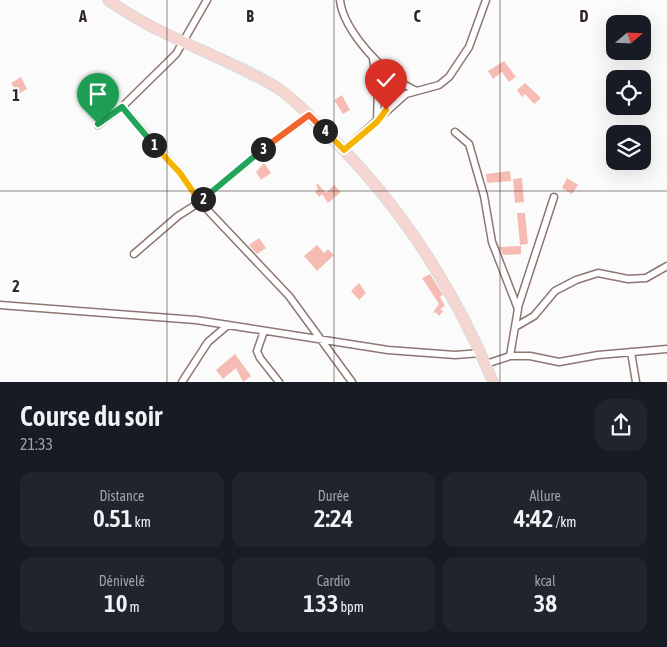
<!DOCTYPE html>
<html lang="fr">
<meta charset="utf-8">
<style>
:root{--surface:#171b24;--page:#20242c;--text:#f1f3f6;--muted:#9ea1a6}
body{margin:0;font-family:"Asap Condensed",sans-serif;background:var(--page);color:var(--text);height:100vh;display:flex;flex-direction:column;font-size:19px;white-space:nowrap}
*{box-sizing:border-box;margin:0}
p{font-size:16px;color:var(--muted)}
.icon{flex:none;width:28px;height:28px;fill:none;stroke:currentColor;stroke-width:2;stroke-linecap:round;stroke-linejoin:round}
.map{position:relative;height:382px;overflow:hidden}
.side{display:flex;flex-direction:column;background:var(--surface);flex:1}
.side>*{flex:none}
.needle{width:32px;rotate:71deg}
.controls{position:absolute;left:606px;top:15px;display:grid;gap:10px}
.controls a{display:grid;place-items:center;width:45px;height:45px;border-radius:10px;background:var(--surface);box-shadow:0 5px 20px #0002;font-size:25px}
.pin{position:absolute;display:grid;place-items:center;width:42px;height:42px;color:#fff;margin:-51px -21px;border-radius:50% 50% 50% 0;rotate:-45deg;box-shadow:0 0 5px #0007}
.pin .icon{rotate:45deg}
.km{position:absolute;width:25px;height:25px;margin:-12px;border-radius:50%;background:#222;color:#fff;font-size:14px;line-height:25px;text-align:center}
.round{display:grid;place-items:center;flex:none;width:52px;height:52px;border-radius:15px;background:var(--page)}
.headline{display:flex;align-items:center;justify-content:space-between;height:85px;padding:0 20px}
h1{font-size:28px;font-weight:600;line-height:38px}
.stats{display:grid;grid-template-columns:repeat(3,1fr);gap:8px;height:85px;padding:5px 20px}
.stats div{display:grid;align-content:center;border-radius:12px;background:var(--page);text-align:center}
.stats b{font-size:25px;font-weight:600}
.stats small{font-size:14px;font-weight:400}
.stats p{font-size:14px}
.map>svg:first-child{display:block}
</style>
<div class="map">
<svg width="667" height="382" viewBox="0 0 667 382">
<rect width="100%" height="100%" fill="#fbfbfb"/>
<path fill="#f6bcb3" d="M504 61 516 77 509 82 502 72 493 79 488 71Z
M21 77 27 89 18 94 11 83Z
M525 83 541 98 534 104 525 94 522 97 517 90Z
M342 95 350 110 343 114 334 100Z
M264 163 271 173 261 180 256 172Z
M510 171 511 181 487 183 486 174Z
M522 178 524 202 515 203 513 179Z
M567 178 578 185 572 194 562 188Z
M318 184 326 193 334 185 341 192 328 203 322 194 319 197 315 192 318 189 316 185Z
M517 213H525L528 244 520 245Z
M259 238 266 248 257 254 249 245Z
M317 245 324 253 328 249 334 255 317 271 304 256Z
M521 246V254L503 255 499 247Z
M430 274 443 295 440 297 445 306 440 309 443 311 439 316 435 312 432 314 439 304 422 278Z
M359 283 366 293 359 300 351 291Z
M235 354 251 376 243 382 236 368 223 379 216 370Z"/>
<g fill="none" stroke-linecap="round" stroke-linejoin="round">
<g stroke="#8e7672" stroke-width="9">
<path id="minor" d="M340 0C343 31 389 80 417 91
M373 59 378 87 377 122
M122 107 180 173 200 202 289 296 352 382
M98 125 122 107 176 54 207 0
M455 132 469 144 484 196 492 242 518 309 510 356
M344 150 406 94 439 85 449 77 469 47 486 0
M134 254 178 216 200 202 258 153 309 115
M0 305 196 320 388 350 455 355 481 353
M518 307 554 197
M515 327 534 316 555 291 576 280 598 273 628 279 646 278 667 266
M264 331 257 351 260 358 279 382
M631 352 636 382
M486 364 510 356H530L559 362 598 355 667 349
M182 382 208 342 228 325"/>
</g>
<g stroke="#dad8d8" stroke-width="12">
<path id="primary" d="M108 0C159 37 222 55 276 87 295 99 310 117 326 132 400 204 454 288 493 382"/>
</g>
<use href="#minor" stroke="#fff" stroke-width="6"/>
<use href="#primary" stroke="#f6d6d1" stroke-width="10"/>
</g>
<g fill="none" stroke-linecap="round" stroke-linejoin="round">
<g stroke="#fff" stroke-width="10">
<path id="split-1" d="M98 124 122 107 154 145"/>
</g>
<g stroke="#fff" stroke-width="10">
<path id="split-2" d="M154 145 180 173 200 202 203 199"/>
</g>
<g stroke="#fff" stroke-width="10">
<path id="split-3" d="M203 199 263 149"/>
</g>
<g stroke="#fff" stroke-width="10">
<path id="split-4" d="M263 149 309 115 325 131"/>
</g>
<g stroke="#fff" stroke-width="10">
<path id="split-5" d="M325 131 344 150 377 122 386 110"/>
</g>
<use href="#split-1" stroke="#22a559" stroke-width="6"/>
<use href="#split-2" stroke="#f5b400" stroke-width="6"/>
<use href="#split-3" stroke="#22a559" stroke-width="6"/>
<use href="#split-4" stroke="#f0652b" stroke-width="6"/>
<use href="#split-5" stroke="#f5b400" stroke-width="6"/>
</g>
<path fill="none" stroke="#322826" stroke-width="1" stroke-opacity="0.55" d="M167 0V382M334 0V382M500 0V382M0 191H667"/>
<g font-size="16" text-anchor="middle" font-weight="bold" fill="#322826" stroke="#fff" stroke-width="4" stroke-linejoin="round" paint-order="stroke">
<text x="83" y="22">A</text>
<text x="250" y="22">B</text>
<text x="417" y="22">C</text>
<text x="584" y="22">D</text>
<text x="16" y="101">1</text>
<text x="16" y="292">2</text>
</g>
</svg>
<div class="controls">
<a><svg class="needle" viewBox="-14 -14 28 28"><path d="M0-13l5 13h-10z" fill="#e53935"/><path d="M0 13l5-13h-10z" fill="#9ea1a6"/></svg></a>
<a><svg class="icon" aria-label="locate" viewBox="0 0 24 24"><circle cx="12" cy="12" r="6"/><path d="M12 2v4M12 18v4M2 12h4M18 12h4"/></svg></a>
<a><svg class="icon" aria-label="layers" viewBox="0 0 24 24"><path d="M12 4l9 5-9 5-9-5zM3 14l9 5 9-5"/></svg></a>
</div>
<div class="pin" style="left:98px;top:124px;background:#1e9e55"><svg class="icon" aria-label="arrive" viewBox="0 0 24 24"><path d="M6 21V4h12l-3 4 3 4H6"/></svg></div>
<div class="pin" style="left:386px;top:110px;background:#d93025"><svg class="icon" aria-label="check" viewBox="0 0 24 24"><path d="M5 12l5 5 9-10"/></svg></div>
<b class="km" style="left:154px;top:145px">1</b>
<b class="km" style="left:203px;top:199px">2</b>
<b class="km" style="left:263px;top:149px">3</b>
<b class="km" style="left:325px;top:131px">4</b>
</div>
<section class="side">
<div class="headline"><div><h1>Course du soir</h1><p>21:33</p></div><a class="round"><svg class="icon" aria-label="share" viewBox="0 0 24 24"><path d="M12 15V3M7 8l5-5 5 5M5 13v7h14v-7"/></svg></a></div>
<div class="stats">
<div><p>Distance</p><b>0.51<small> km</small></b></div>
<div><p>Durée</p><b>2:24</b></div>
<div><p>Allure</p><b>4:42<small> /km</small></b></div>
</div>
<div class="stats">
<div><p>Dénivelé</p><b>10<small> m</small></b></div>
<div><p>Cardio</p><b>133<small> bpm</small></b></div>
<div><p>kcal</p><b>38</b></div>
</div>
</section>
